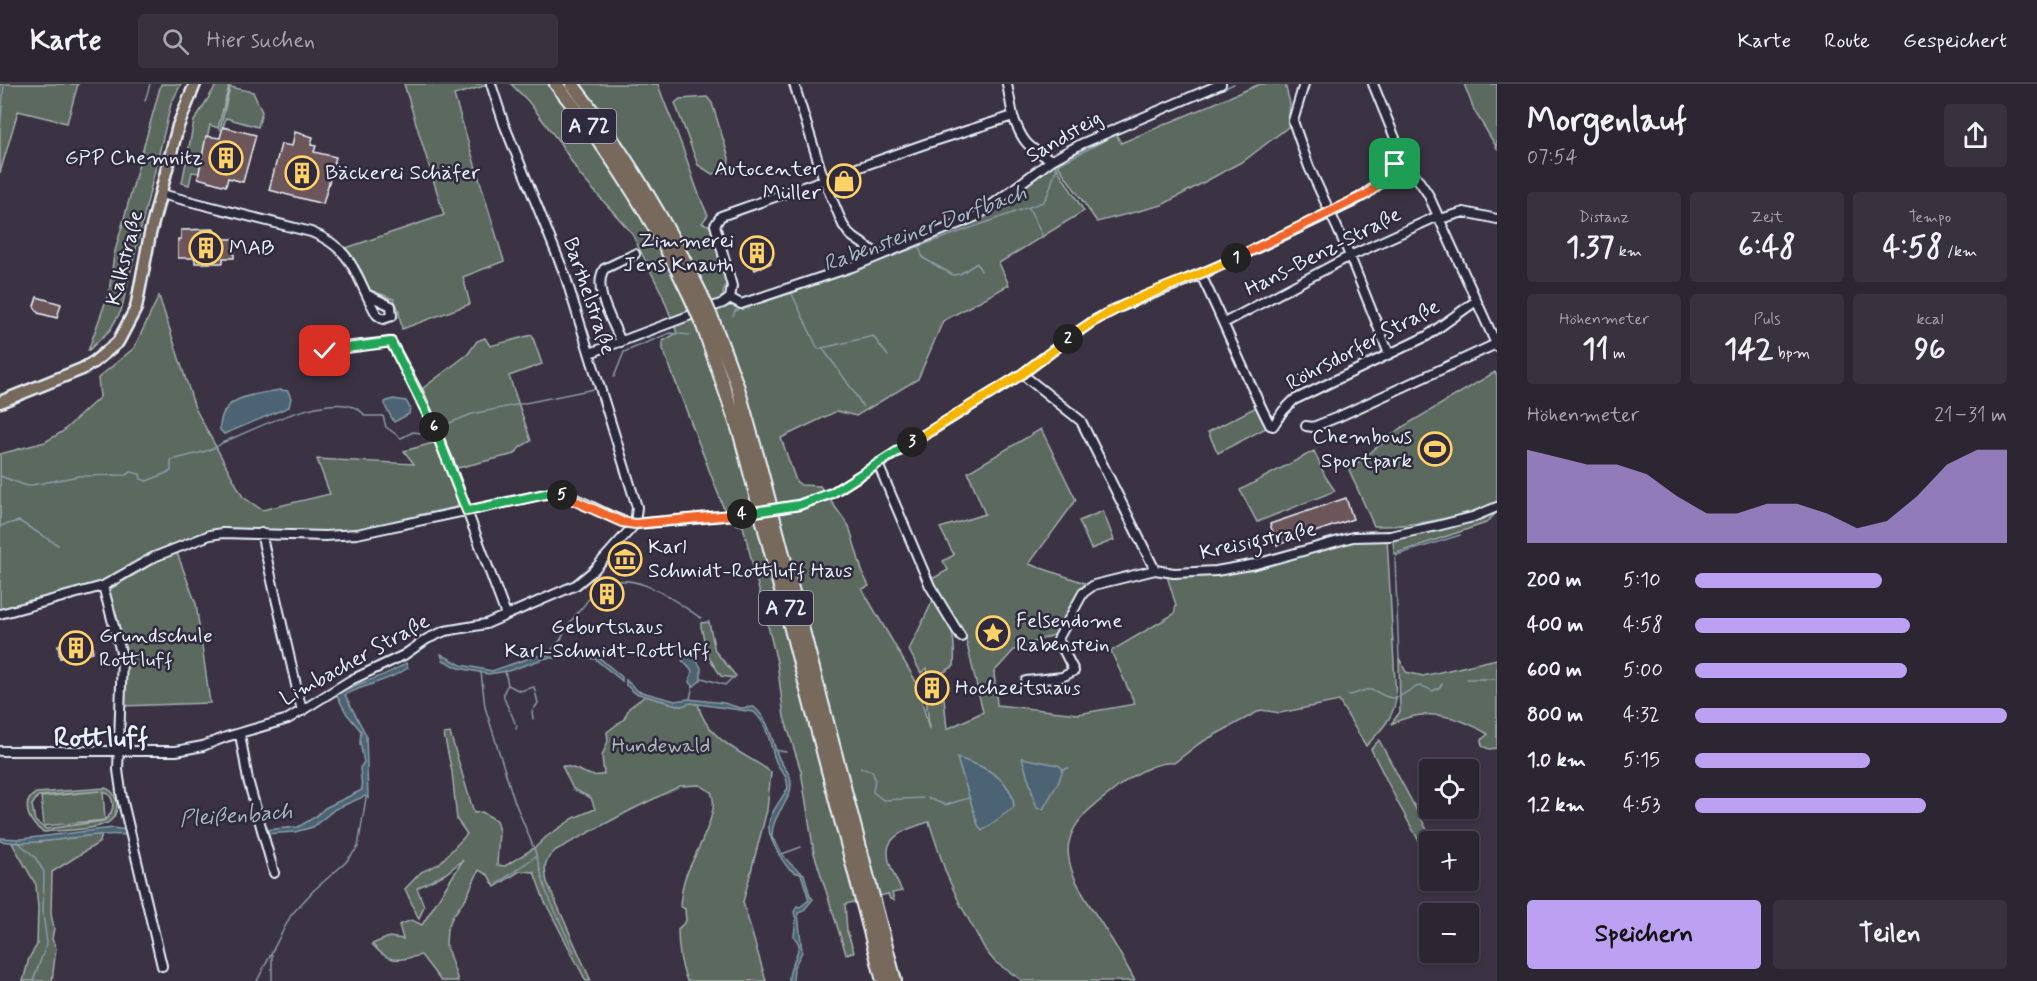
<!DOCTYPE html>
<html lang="de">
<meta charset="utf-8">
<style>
:root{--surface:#2c2632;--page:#38323e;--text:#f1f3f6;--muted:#a6a5ac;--line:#48434d;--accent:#bca0f2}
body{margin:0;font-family:Mynerve,sans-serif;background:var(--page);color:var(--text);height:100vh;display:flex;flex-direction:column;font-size:22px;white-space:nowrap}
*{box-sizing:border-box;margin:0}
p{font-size:20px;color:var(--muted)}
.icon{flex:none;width:33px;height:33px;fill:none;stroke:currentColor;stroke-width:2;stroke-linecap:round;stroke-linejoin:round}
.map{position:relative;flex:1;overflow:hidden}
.drawer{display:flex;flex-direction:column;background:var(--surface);width:540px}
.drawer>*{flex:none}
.buttons{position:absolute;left:1419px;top:675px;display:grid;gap:12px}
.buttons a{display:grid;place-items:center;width:60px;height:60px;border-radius:6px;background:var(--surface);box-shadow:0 2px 4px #0004,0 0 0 2px var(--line);font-size:30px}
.pin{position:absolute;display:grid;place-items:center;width:51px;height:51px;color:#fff;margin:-26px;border-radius:12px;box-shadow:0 3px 9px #0006}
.km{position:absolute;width:30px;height:30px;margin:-15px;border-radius:50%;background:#222;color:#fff;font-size:16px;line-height:30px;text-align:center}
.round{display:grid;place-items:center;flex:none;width:63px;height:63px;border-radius:6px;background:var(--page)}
.head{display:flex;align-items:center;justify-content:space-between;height:102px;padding:0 30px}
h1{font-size:33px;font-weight:700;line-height:45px}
.stats{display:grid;grid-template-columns:repeat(3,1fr);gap:9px;height:102px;padding:6px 30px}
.stats div{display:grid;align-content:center;border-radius:6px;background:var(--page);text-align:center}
.stats b{font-size:30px;font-weight:700}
.stats small{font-size:16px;font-weight:400}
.stats p{font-size:16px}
.chart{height:168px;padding:12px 30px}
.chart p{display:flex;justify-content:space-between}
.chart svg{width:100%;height:108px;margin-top:6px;fill:var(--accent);opacity:.7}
.cta{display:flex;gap:12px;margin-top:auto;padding:12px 30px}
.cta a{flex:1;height:69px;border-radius:6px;background:var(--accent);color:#111;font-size:24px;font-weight:700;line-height:69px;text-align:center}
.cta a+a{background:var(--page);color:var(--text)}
ul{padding:0 30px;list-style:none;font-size:20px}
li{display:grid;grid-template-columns:96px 72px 1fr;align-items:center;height:45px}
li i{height:15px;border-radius:8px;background:var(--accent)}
header{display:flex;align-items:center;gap:36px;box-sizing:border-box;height:84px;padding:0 30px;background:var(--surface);border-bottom:2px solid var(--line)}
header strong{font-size:28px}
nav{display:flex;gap:33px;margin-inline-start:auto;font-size:21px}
.search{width:420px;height:54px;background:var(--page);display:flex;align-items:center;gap:15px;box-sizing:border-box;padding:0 21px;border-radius:6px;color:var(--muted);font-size:22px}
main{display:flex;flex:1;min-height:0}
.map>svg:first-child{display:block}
</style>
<header>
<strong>Karte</strong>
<div class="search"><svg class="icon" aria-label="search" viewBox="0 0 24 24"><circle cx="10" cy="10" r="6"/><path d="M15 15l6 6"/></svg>Hier suchen</div>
<nav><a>Karte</a><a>Route</a><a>Gespeichert</a></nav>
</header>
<main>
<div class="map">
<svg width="1497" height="897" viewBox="0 0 1497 897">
<rect width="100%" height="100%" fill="#3b3343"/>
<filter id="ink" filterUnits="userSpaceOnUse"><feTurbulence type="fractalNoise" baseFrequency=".0167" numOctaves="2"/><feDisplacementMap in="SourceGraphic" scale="12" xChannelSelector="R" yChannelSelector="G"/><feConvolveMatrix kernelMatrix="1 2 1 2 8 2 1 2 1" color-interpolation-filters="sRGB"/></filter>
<g filter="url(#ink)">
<path fill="#5b695f" stroke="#a2adac" stroke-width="1.5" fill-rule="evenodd" d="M0 0H78L67 39 18 27 0 89Z
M161 0H181L171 20 121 227 110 246 88 267 109 208 114 171Z
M217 0 229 2 218 44 210 41 199 89 192 88 189 101 182 99 194 37Z
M404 0H491L454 11 504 177 463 193 470 220 402 245 398 224 394 215 370 206 361 186 346 164 444 131Z
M511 0H658C664 20 673 37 680 57 690 82 696 108 708 131L702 139 711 142 713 146 727 197 723 209 728 222 742 223 792 209 980 132 1054 79 1084 127 999 179 1009 201 943 237 918 295 856 332 837 327 781 354 796 397 801 401 820 402 849 442 863 490 869 502 862 505 918 601 929 645 926 610 934 614H944L947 645 983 628 966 556 930 496 948 486 943 477 954 471 940 444 985 430 968 388 1041 345 1076 416 1029 480 1085 499 1056 550 1014 566 994 588 997 621 1078 630 1135 620 1111 567 1174 530 1176 521 1167 492 1215 489 1354 455 1387 454 1396 615C1393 635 1380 647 1366 662L1339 617 1280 629 1261 626 1200 659 1174 679C1154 677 1128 694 1113 707 1095 720 1074 735 1069 758 1062 788 1096 829 1110 853 1119 867 1127 882 1135 897H1023L995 878 986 867 959 818 946 789 929 738C880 752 880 765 902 807L892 809 894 816 890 815 888 810 845 820 847 847 854 868 846 870 814 769 801 687 784 633 777 578 743 442 736 440 724 425 663 265V257L677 249 662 210 631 148 580 91 560 59 528 17Z
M1260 0H1285L1290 19 1288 43 1245 76 1162 121 1097 138 1057 80 1083 64 1116 50 1121 59Z
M1464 0H1497V64L1474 26Z
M230 3 253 8 262 28 258 43 226 34 222 46 220 45Z
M707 13 712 19 729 74 728 87 712 90 698 81 675 19 680 15Z
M159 212 195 324 243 413 262 426 330 410 317 375 414 380 404 367 437 358 459 418 457 423 417 431 418 433 357 451 224 446 102 500 0 527V370L45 358 62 348 100 313 98 294 134 264Z
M532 251 542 280 509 292 531 357 520 363 515 370 457 384 422 305 468 270 477 257 485 254 490 262Z
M1495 288 1497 292V419C1458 433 1416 443 1374 442L1349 386 1399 345Z
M1258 322 1268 343 1218 369 1208 348Z
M1314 367 1325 392 1335 407 1257 438 1240 406Z
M1103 427 1114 456 1091 465 1079 437Z
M1497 428 1486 439 1394 470 1393 455 1475 437Z
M176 466 196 520 210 619 122 622 124 591 107 507Z
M934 514C951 541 956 549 954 582L929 597 927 584 921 589 909 566Z
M709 538 715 567 736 592 734 594 721 592 708 572 701 543V539Z
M1399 574 1406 588 1423 592 1497 575V664L1489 665 1482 662 1481 656 1488 650C1457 631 1425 623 1391 640L1400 628Z
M645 612 681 622 690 619 698 620C706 656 744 669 771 688L767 726 743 818 766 897H687C680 880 678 863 678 845L686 837 685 825 680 822C681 813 682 803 685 794 692 774 722 727 711 708L700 701 680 702 631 726 556 766C543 777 544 783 547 798L591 897H586L544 816 534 788 520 787 495 803 488 791 479 786 466 814 453 832 447 845 446 861 458 897H441L421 871C397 877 389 880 372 860L389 853 403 855 399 841 412 836 422 841 463 776 445 790 417 804 424 822 419 835 405 805 421 788 439 780 467 750 457 736 452 688 444 650 450 649 474 729 482 728 496 736 499 747 497 781 505 782 536 763 546 753 574 734 595 725 591 714 573 705 562 682C577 681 588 696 604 690L602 672 608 657 607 648 624 635 629 624Z
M1379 656 1433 757 1430 758 1429 762 1424 766 1398 719 1371 665Z
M105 704C120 708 121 732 107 739 90 747 63 746 44 748 30 742 19 719 36 709ZM100 707 41 713 44 742 105 736 103 707C117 713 115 728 104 737L46 745 35 737 32 721 38 712Z
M102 750 100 758 52 788 51 830 54 844 52 855 56 864 52 897H23L29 874 37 861 38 824 36 801 12 759 30 756 39 758Z"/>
<path fill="#4b6473" stroke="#8a9ca8" stroke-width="1.5" d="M280 306 288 307 291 314 289 323 224 350 220 346C219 311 254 311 280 306Z
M393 315 406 317 410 324 409 330 394 338 385 322V318Z
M686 567 692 568 701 584V596L694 602 689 598 692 587 682 576V571Z
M582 568 596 571 622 593V597L595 575 588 574H546L508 587 488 590 459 584 443 576 441 570 461 581 492 587 535 572Z
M406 579 408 584C388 598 365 600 345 611L366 651 368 714 365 712 335 725 313 743 295 748 265 750 264 746 298 743 315 733 325 724 362 706 360 684 364 678 360 659 361 647 347 630 337 612 338 609C361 598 385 593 406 579Z
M626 596 638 607 675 617 688 615 724 619 740 624 754 623C770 637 771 654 778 672 782 683 792 689 791 701 791 717 771 732 772 753 781 769 788 781 804 790L810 812 813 815 803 827 798 829 802 868 794 883 793 897H789C788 883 798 874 799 860L794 852 796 835 794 828 797 822 800 823 809 816 801 790C790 788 785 781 780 772 760 739 769 735 788 704 787 687 779 688 775 675 769 657 768 641 754 628L691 619 681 622 635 609 626 601Z
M957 674C982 681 1013 694 1014 723L982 747 978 741Z
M1022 674 1058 681 1063 685 1059 697 1043 725 1037 724Z
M113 744 126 746 127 751C84 747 42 764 0 757V754L21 755Z"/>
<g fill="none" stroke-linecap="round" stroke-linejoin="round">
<path stroke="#8a9ca8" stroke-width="1.5" d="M145 17 150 0
M0 47 4 0
M1029 124 1043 153
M919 163 923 174 953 191 960 190 977 179 981 187
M873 179 1043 118C1052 108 1051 92 1059 80L1121 48 1234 0
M792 210 818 265 873 252 888 272
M733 232 735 227 837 192
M823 265C837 284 851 302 863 323
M614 293 624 268 670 249 690 251
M437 344 472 330 594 305
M0 392 27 402 79 392 126 391 131 388 140 390 141 395 147 397 171 387V376C185 372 212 368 222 359 250 347 343 299 365 332H383L386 343 401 354 413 348 429 350 433 347
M0 442 19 437 58 461
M549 572C551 562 559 561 562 553 568 541 570 538 579 527 586 520 592 508 600 503 632 482 676 518 701 534
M1399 575 1395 475 1397 471 1460 451
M505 587 508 601C500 610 505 617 510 627
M481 588 485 623 514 716 535 767 546 807 574 868
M702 594 725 601 733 593
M1467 595H1497
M508 601 520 607 534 603 538 619 534 625
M1348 611C1355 611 1360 607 1366 606 1376 604 1383 614 1393 614 1410 612 1413 594 1432 607L1439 604 1442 600
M690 615 693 601
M532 627 533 635
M511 629 515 639
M516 645 517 641
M775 666 786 668
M860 684 872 687 875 695 873 708 883 716 923 714
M1063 685 1069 684
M928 714 945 721 969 714
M17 757 35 773 44 788 43 830 47 859C42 873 38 883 33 897
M782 770 801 763
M498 799 536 772
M257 897 291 831 314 806 345 779 358 763 366 714
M272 897V871"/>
</g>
<path fill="#6c575a" stroke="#e8f1f8" stroke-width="1.5" d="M223 43 256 51 243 98 228 94 226 102 198 94 206 52 220 54Z
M295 48 313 53 311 61 316 62 314 68 336 73 323 120 269 106 281 60 292 62Z
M214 145 215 155H234V174H223V179H195V174H178V155H181V146Z
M759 153 771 179 755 186 743 160Z
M37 213 61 220 57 234 38 229 34 222Z
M1346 414 1353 435 1277 461 1270 440Z
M610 500 616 514 605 519 598 505Z
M91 555 93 568 60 574 58 561Z"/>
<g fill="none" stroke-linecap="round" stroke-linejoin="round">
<g stroke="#e8f1f8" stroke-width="12">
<path id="minor" d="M491 0 504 40 565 191 637 423 635 440
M794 0 824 96 843 141 850 151 879 171
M1304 0 1293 37 1309 83 1347 165 1389 270
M1373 0 1397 59 1399 75
M1013 32C1022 58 1028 64 1052 76
M1399 75 1411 85 1428 110 1497 262
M161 110 311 148C355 165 356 195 377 231L383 235 392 232 391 222 368 211
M1440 135 1464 128 1497 135
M1201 191C1225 240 1245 292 1270 341L1273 342 1283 327 1294 316 1427 252 1476 217
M730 214 741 220 852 183 977 132 1052 76 1081 60 1221 0
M1224 239 1350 172 1438 132
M621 258C613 237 592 206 604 185L635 170
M323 265 391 258 419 310 448 376 506 531
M590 269 723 219 730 214 732 202 715 141 721 132 925 60 1013 32 1007 0
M1022 290 1081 337 1155 486
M1306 342 1313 343 1338 333 1496 260
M878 380 930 502 961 553
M799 421 832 409 1022 290 1093 237 1115 225 1201 191 1353 118 1379 100 1399 75
M261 449 302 627
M103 502 122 572 118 686 122 714 162 882
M0 530 103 502 154 473 210 451 223 449 325 452 357 450 550 409C580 410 606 435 635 440
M1026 597 1062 593 1074 587 1058 555 1083 509 1094 501 1155 486 1174 489 1216 487 1256 480 1353 453 1390 452 1437 442 1473 433 1497 423
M240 650 248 696 274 789
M0 667H176L203 662 226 653 288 635 351 596 404 571 427 555 445 547 486 540 576 501 593 487 635 440 735 431"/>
</g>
<g stroke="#e8f1f8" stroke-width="15">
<path id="major" d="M0 318 82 285 94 278 118 258 136 224 150 150 178 42 195 0"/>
</g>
<g stroke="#e8f1f8" stroke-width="16">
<path id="highway" d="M556 0C610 67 655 137 691 214
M572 0C623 66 665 135 701 210
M713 237 738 304 757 371 895 897
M703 242 740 350 883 897"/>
</g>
<use href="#minor" stroke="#2f2a3d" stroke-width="8"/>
<use href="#major" stroke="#77695c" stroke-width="10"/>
<use href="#highway" stroke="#77695c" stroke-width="12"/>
<g stroke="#e8f1f8" stroke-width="12" stroke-linecap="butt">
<path id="minor-bridge" d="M735 431 799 421"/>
</g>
<g stroke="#e8f1f8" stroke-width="16" stroke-linecap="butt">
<path id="highway-bridge" d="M701 210 713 237
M691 214 703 242"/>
</g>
<use href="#minor-bridge" stroke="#2f2a3d" stroke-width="8"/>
<use href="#highway-bridge" stroke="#77695c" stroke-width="12"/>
</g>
</g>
<g fill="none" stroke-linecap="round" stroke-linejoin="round" filter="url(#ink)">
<g stroke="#fff" stroke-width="12">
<path id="split-1" d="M1236 174 1367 110 1379 100 1395 80"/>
</g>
<g stroke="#fff" stroke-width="12">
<path id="split-2" d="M1068 255C1117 216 1180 201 1236 174"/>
</g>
<g stroke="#fff" stroke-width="12">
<path id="split-3" d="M912 358 1022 290 1068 255"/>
</g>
<g stroke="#fff" stroke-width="12">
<path id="split-4" d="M742 430 799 421 832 409 912 358"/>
</g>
<g stroke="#fff" stroke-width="12">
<path id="split-5" d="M562 411 622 438 635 440 742 430"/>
</g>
<g stroke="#fff" stroke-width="12">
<path id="split-6" d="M434 343 467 427 550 409 562 411"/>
</g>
<g stroke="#fff" stroke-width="12">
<path id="split-7" d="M325 267 391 258 434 343"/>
</g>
<use href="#split-1" stroke="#f0652b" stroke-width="8"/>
<use href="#split-2" stroke="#f5b400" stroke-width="8"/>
<use href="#split-3" stroke="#f5b400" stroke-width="8"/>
<use href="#split-4" stroke="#22a559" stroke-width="8"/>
<use href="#split-5" stroke="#f0652b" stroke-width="8"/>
<use href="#split-6" stroke="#22a559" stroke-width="8"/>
<use href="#split-7" stroke="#22a559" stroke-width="8"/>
</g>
<defs>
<g id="building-ring" transform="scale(1.725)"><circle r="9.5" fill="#2f2a3d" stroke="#ffd166" stroke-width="1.5"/><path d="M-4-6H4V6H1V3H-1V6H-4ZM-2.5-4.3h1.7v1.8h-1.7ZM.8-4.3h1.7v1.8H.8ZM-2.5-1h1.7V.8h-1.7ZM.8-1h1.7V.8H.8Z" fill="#ffd166"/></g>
<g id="shop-ring" transform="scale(1.725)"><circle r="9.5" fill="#2f2a3d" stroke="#ffd166" stroke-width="1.5"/><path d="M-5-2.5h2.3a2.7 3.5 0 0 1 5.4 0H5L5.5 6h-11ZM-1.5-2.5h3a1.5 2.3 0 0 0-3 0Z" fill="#ffd166"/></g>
<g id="stadium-ring" transform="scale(1.725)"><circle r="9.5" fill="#2f2a3d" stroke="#ffd166" stroke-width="1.5"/><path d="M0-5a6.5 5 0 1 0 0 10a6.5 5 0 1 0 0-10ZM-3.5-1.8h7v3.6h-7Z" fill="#ffd166"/></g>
<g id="museum-ring" transform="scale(1.725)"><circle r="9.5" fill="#2f2a3d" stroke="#ffd166" stroke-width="1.5"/><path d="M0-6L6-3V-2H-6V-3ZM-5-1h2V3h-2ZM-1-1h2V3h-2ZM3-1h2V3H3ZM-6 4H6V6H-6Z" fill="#ffd166"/></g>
<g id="sight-ring" transform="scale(1.725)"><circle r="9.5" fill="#2f2a3d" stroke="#ffd166" stroke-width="1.5"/><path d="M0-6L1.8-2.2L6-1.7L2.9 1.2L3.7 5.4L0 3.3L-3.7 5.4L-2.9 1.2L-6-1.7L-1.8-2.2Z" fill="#ffd166"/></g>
</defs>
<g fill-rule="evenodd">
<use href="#building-ring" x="226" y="74"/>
<use href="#building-ring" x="302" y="89"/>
<use href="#shop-ring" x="844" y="97"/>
<use href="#building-ring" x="206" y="164"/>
<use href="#building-ring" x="757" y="169"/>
<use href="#stadium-ring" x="1435" y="365"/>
<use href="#museum-ring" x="625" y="475"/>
<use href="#building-ring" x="607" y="510"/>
<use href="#sight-ring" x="993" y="549"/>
<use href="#building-ring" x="76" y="564"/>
<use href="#building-ring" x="932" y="604"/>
</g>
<g text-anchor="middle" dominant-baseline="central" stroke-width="5" stroke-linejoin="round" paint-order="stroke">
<g fill="#2f2a3d" stroke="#b0b5c0" stroke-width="1.5">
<rect x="562" y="25" width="54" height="34" rx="4.5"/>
<rect x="759" y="507" width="54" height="34" rx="4.5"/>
</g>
<g font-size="20" font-weight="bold" fill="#e8f1f8">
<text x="589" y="42">A 72</text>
<text x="786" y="524">A 72</text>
</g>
<g font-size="21" fill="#e8f1f8" stroke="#2f2a3d">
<text transform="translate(1064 53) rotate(-30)">Sandsteig</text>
<text transform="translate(1323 168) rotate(-27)">Hans-Benz-Straße</text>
<text transform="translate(125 174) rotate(-76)">Kalkstraße</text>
<text transform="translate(589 212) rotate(71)">Barthelstraße</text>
<text transform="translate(1363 261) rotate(-28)">Röhrsdorfer Straße</text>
<text transform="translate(1258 457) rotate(-12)">Kreisigstraße</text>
<text transform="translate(355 576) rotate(-29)">Limbacher Straße</text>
</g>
<g font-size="21" fill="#e8f1f8" stroke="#2f2a3d" text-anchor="start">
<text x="203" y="74" text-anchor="end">GPP Chemnitz</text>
<text x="821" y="85" text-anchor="end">Autocenter<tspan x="821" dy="24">Müller</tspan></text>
<text x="325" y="89">Bäckerei Schäfer</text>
<text x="734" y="157" text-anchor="end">Zimmerei<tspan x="734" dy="24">Jens Knauth</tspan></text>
<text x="229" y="164">MAB</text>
<text x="1412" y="353" text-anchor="end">Chembows<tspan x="1412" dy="24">Sportpark</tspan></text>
<text x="648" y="463">Karl<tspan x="648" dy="24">Schmidt-Rottluff Haus</tspan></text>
<text x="1016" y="537">Felsendome<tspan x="1016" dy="24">Rabenstein</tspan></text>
<text x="607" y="543" text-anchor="middle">Geburtshaus<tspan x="607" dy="24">Karl-Schmidt-Rottluff</tspan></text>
<text x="99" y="552">Grundschule<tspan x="99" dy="24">Rottluff</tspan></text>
<text x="955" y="604">Hochzeitshaus</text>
</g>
<g font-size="21" fill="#b0bbbb" stroke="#2f2a3d">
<text x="661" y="662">Hundewald</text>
</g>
<g font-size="22" font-style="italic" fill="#a9b9c3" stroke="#2f2a3d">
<text transform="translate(925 145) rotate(-20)">Rabensteiner Dorfbach</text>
<text transform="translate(236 732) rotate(-4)">Pleißenbach</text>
</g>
<g font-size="27" font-weight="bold" fill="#e8f1f8" stroke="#2f2a3d">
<text x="101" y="654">Rottluff</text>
</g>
</g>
</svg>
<div class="buttons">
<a><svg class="icon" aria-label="locate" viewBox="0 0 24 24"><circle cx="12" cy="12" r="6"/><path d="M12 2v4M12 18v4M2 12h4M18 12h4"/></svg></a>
<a>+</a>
<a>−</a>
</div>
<div class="pin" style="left:1395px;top:80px;background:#1e9e55"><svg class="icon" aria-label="arrive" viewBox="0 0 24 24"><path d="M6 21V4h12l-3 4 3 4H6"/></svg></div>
<div class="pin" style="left:325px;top:267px;background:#d93025"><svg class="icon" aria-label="check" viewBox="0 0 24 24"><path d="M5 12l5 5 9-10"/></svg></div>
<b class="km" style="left:1236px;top:174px">1</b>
<b class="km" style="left:1068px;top:255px">2</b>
<b class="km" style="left:912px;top:358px">3</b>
<b class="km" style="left:742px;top:430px">4</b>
<b class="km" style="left:562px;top:411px">5</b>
<b class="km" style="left:434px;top:343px">6</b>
</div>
<section class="drawer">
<div class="head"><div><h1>Morgenlauf</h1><p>07:54</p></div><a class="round"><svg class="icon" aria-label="share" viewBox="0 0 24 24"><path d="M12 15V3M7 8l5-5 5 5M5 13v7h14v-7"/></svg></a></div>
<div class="stats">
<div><p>Distanz</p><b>1.37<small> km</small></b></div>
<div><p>Zeit</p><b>6:48</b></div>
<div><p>Tempo</p><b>4:58<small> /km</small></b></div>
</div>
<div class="stats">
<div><p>Höhenmeter</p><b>11<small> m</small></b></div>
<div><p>Puls</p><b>142<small> bpm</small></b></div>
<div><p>kcal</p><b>96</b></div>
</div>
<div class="chart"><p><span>Höhenmeter</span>21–31 m</p>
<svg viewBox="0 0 160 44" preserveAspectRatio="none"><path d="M0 44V6L10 9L20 12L30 12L40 16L50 25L60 32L70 32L80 28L90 28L100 32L110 38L120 35L130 25L140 12L150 6L160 6V44z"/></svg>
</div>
<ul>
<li><b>200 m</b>5:10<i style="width:60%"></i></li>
<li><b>400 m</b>4:58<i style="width:69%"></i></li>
<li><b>600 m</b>5:00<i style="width:68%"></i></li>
<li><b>800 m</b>4:32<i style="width:100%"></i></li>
<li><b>1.0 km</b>5:15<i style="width:56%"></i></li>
<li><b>1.2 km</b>4:53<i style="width:74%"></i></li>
</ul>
<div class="cta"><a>Speichern</a><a>Teilen</a></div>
</section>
</main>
